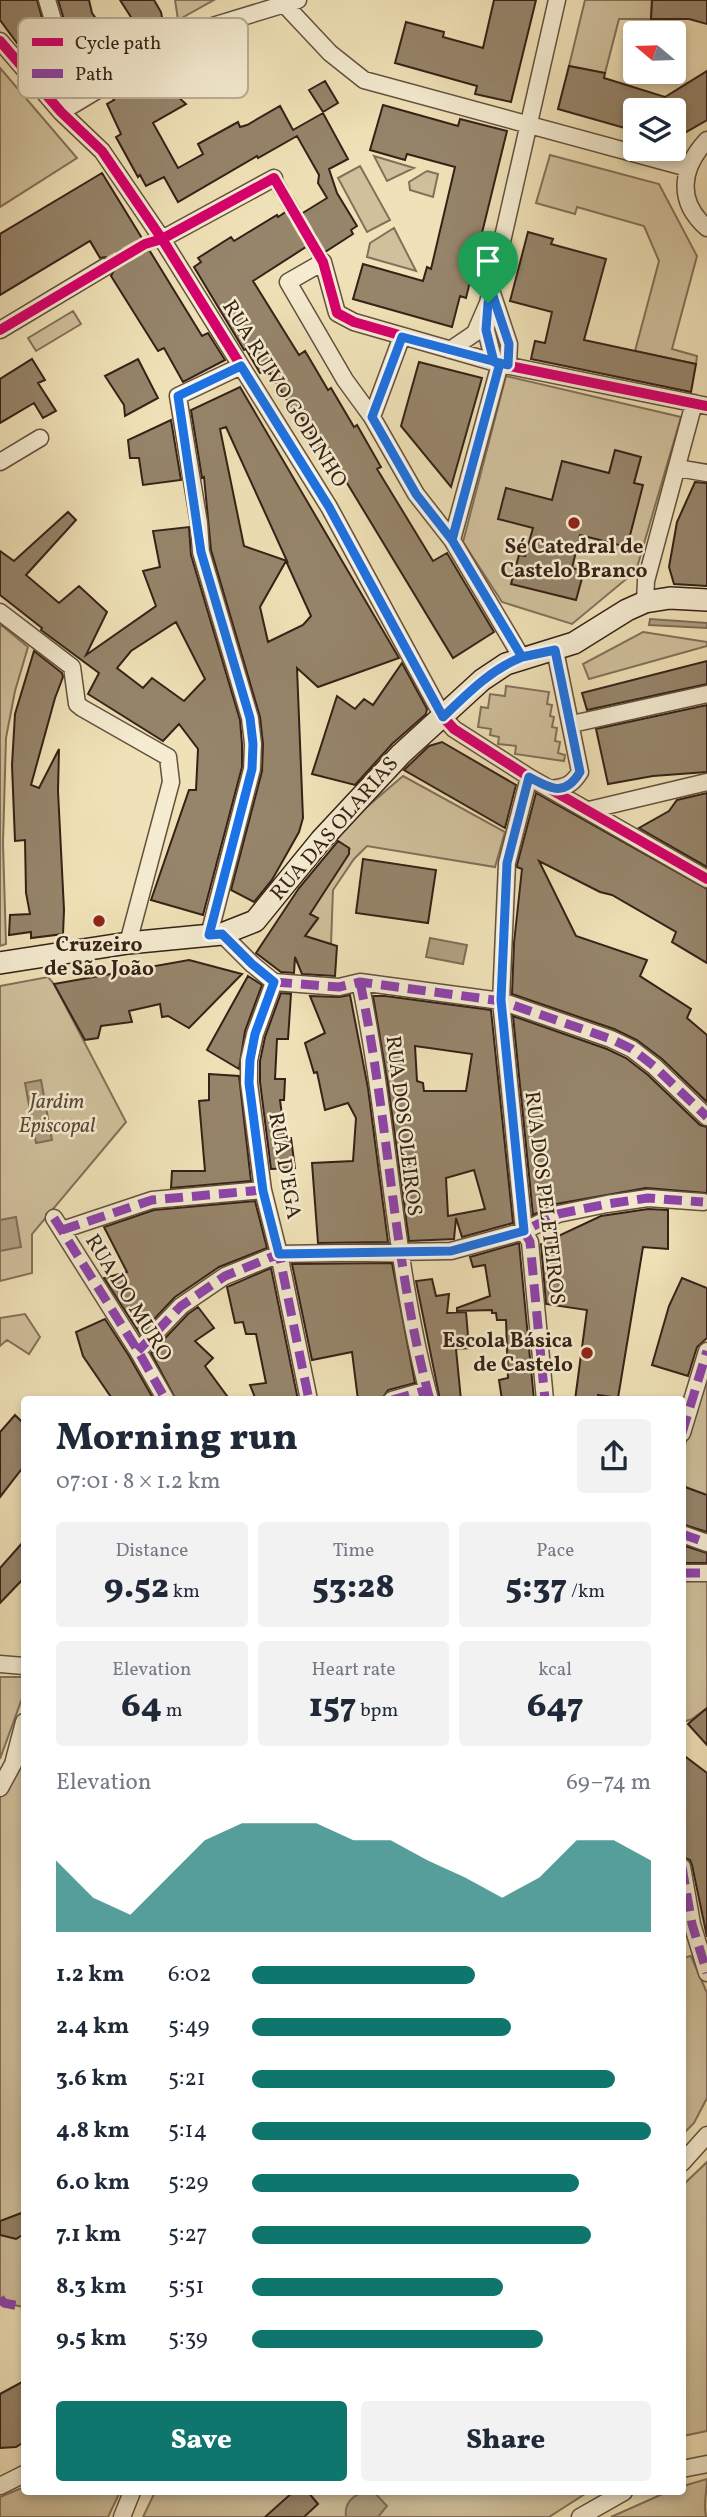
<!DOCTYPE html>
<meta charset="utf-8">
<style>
:root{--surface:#fff;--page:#f2f2f3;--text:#1f2937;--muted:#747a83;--accent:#0f766e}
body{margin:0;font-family:Vollkorn,serif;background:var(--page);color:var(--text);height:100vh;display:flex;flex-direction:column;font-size:26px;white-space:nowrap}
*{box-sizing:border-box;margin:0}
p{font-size:23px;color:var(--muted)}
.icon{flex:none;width:38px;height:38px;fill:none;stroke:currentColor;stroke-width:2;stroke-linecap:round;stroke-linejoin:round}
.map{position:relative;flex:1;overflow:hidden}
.sheet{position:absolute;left:21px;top:1396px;width:665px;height:1099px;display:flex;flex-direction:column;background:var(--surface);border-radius:7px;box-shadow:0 4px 10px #0003}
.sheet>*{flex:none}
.needle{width:46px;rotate:289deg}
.buttons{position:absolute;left:623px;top:21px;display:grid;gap:14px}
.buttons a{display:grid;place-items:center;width:63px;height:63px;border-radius:7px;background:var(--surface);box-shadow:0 4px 10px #0003;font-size:35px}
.pin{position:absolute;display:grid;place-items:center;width:60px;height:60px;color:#fff;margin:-72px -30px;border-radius:50% 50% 50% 0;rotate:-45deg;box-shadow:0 0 7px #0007}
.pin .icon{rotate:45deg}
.round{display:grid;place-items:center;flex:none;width:74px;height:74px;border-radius:7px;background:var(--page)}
.head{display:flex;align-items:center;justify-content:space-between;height:119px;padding:0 35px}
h1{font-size:38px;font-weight:800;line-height:52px}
.stats{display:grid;grid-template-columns:repeat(3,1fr);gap:10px;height:119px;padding:7px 35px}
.stats div{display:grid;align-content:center;border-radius:7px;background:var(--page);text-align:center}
.stats b{font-size:35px;font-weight:800}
.stats small{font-size:19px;font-weight:400}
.stats p{font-size:19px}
.chart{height:196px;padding:14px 35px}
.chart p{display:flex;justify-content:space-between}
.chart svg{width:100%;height:126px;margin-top:7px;fill:var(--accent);opacity:.7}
.cta{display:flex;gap:14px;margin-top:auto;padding:14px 35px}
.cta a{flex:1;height:80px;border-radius:7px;background:var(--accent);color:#fff;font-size:28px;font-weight:800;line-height:80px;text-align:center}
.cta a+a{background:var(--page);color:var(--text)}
ul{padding:0 35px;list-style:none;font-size:23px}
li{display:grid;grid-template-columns:112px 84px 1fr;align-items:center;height:52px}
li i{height:18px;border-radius:9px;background:var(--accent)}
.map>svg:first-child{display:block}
</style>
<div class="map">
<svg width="707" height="2517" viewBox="0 0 707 2517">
<rect width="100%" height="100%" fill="#f0e2b8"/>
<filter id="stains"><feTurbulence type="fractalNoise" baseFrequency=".00286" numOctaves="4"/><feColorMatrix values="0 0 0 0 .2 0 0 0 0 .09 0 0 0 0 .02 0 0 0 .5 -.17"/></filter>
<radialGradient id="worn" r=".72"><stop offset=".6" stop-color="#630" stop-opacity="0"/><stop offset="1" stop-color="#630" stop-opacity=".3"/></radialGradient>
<path fill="#d0c19d" stroke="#82715a" stroke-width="2" d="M175 0H214L178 20Z
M585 0H652L651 19H619L605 73 569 66Z
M0 68 77 158 0 207Z
M550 155 659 184 697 256 672 349 697 356 696 364 635 351 659 261 644 226 577 207 575 214 536 203Z
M374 156 414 168 387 181Z
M360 166 390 220 367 232 338 178Z
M427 171 438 174 433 197 410 190 409 182Z
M394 228 416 271 367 257 370 243Z
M73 311 81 324 36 351 28 338Z
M506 376 681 417 636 571 572 624 502 602 463 542Z
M0 624 28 647 15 691 6 738 3 843 6 944 0 946Z
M643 632 707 642V646L589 679 583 664Z
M506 686 549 692 547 704 552 705 550 716 554 717 552 727 557 728 555 741 560 742 558 753 565 755 564 761 515 754 516 746 498 744 499 737 490 735 491 729 478 727 481 707 488 708 490 694 505 696Z
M403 776 505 832 495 867 367 846 354 859 333 890 331 944 305 936 318 919 310 914 350 849 332 837Z
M48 977 54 984 126 1122 32 1234V1273L0 1281V986Z
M25 1314 40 1337 29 1354 7 1340 0 1346V1318Z
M707 1371V1495L683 1486V1452Z
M687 1580 707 1581V1708L692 1719 683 1722 682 1582Z
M0 1677H24V1693L0 1759Z
M24 1728V2307L4 2303 0 2298V1787Z
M691 1956 707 1993V2098L694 2123 683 2134V1958Z
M707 2162V2431L683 2436V2185Z
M707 2479C707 2493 703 2503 706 2517H611L667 2492H682L683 2486Z
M24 2487V2492H120L108 2517H0V2497Z
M155 2492H588L549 2517H143Z"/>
<path fill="#b0a081" stroke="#7f6d57" stroke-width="2" d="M650 619 707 623V628L649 625Z
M430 938 467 945 463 964 426 957Z
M41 1080 52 1140 36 1143 25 1083Z
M16 1217 21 1247 0 1251V1220Z
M364 2492H374L387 2506 378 2517H346C344 2503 352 2496 364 2492Z"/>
<path fill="#96856b" stroke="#352117" stroke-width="2" fill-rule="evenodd" d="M0 0H37L48 40 25 54 0 20Z
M58 0H89L92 13 111 39 136 25 120 0H154L161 12 165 32 126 61 98 78 69 36Z
M494 0H536L511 102 475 94 477 86 395 63 406 22 444 32 443 37 483 48Z
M652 0H707V24L689 19H651Z
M569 66 605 73 604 78 665 97 707 71V120L674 139V110H635V131L558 109Z
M156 77 186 104 153 123 178 168 203 154 198 144 238 122 240 127 247 125 280 106 293 130 323 113 348 159 329 169 337 193 357 226 351 230 353 234 325 252 321 249 314 254 309 245 253 281 299 355 305 351 328 390 331 388 354 427 357 425 381 467 377 469 433 561 447 553 494 632 453 658 324 445H318L296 409 292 408 270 373 266 375 264 371 260 373 246 349 244 350 194 267 201 262 198 258 231 237 234 241 277 215 278 217 287 211 293 219 327 198 318 183 319 175 297 136 258 158 257 156 178 202 164 177 146 186 140 175 138 177 116 137 121 134 107 104 114 100 110 95 138 78 142 84Z
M325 81 338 103 323 112 309 90Z
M383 105 458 126 460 119 507 131 466 298 460 296 452 327 353 299 363 264 423 281 427 267 431 269 455 167 407 154 405 160 370 150Z
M102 173 202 336 208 333 225 360 183 382 164 348 158 351 111 276 115 268 114 261 106 257 100 258 90 241 0 295V234Z
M528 232 553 239 551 244 606 259 584 340 696 364 691 392 531 359 535 341 545 343 552 312 510 301Z
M32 359 45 380 38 383 56 411 43 418 34 403 0 423V379Z
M138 359 158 398 125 416 124 405 105 376Z
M419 362 482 378 451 487 401 426Z
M240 387 399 658 318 687 297 668 303 818 299 832 272 880 254 902 231 890 262 771 263 744 260 717 211 550 204 477 202 478 191 410ZM226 427 287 561 244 546 220 429ZM286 561 311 616 303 625 268 642 260 607Z
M171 420 181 480 143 485 139 458H130L128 440Z
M615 450 641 457 634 483 643 485 627 547 580 535 572 568 584 571 576 600 511 584 519 555 525 556 533 528 498 519 506 488 552 500 562 461 609 473Z
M695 482 707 483V586L674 584 669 567 677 522Z
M68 512 76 520 26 575 59 603 79 586 107 612 86 655 156 606 143 571 160 567 153 531 189 527 191 555 240 720 242 744V767L203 915 151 900 189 790H196L198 749 179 724 163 741 88 694 99 673 41 630 42 628 0 595V551L14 561ZM176 622 205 679 184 701 152 678 143 688 117 668 131 651Z
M34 651 62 673 63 677 55 698 31 785 39 788 59 749 58 791 64 910 63 934 31 938V932L9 935 10 915 30 914 26 893 25 840 15 841 12 765 15 714Z
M707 661V684L587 710 582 693Z
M402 663 427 709 426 714 392 744 355 785 312 774 337 696 355 709 364 699 373 705Z
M707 705V772L653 776 608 784 596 729Z
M442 742 516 785 505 828 404 770 429 746Z
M536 793 707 889V963L672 942 676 932 612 895 600 892 539 861 576 936 647 960 640 976 691 1009 687 1018 707 1035V1102L662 1059 637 1040 614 1029 512 994 514 943 522 869 517 867V865Z
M707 793V867L639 828 669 811 677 800Z
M338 841 349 848V854L310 914 318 918 305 936 337 946 335 976 302 974 295 957 294 973 281 972 256 953 299 888Z
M363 859 436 870 428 923 356 913Z
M189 960 242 974 189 1028 168 1016 162 1017 160 1004 129 1011 132 1022 101 1026 98 1038 85 1040 54 984Z
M248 976 262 985 245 1031 239 1069 207 1050Z
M281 993 291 994 288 1039H277L275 1079H285L284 1100H280L285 1138H291L295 1168 271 1169 260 1082V1061L265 1037Z
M350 995 368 1088 388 1242 318 1243 312 1163 353 1161 356 1118 348 1103 325 1110 317 1072 314 1073 305 1043 325 1033 310 996 339 997Z
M373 996H385L491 1010 513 1223 462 1237 456 1218 454 1239 409 1241 388 1085ZM415 1046 472 1054 466 1091H424L423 1083 417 1081ZM474 1170 485 1209 448 1216 446 1178Z
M513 1016 607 1049 626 1058 648 1075 700 1125 707 1127V1193L646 1188 556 1204 533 1215Z
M209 1074 239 1076 251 1181 171 1188 172 1171H205L199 1101 209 1100Z
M255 1201 267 1248 219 1267 175 1297 140 1334 104 1278 127 1272 104 1227 154 1210Z
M648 1209 668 1210V1249L643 1247 618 1398 598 1395V1400H575L587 1310 546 1304 541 1244 601 1216Z
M519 1243 534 1400H502L499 1380 508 1378 506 1320H497L496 1313H492V1310L457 1311V1308L490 1296 485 1265 473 1267 470 1257Z
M392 1263 415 1383 388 1390 382 1399 358 1400 352 1352 312 1360 292 1264Z
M271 1268 298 1400H256L250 1385 266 1383 256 1334H246L243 1322 235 1323 227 1287Z
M682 1278 707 1288V1338L697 1347 688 1376 652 1365 669 1306Z
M432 1279 436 1296 449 1294 447 1313 466 1312 469 1348 456 1349 461 1400H440L416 1281Z
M198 1307 214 1328 195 1341 213 1358 205 1366 230 1400H176L151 1353 188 1314Z
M105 1319 129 1356 154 1400H113L83 1356 76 1332Z
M15 1415 24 1424V1466L0 1497V1432Z
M682 1486 707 1495V1532L682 1524Z
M24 1541V1578L0 1603V1568Z
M682 1545 707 1553V1563H682Z
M707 1708V1745L688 1724Z
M682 1754 707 1773V1937L692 1865 690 1860 682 1857Z
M24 2212V2234L16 2239 0 2235V2221Z
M24 2381V2442L16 2447 0 2448V2394Z
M293 2492H308L318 2504 304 2517H265Z"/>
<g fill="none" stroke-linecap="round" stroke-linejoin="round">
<path stroke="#cbbb98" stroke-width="16" stroke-dasharray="16 8" stroke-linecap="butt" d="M274 178 323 262
M105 267 145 244 162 239"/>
<g stroke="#64513f" stroke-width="19">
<path id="minor" d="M47 0 61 46V112
M284 4 330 53 364 80 688 168
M0 41 61 112 102 151 162 239 329 507 443 717 454 729 529 777 707 879
M61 112 196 31 298 0
M707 140C681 168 676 201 707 228
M162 239 274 178
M491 290 509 344 508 365
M487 313 486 330 494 362
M0 330 105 267
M450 350 475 333 488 303 557 0
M500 364 452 540 522 658
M372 417 402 336
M0 462 40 438
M677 468 707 473
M452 540 416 494 372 417 345 380 288 282 323 262 337 313 354 322 500 364 707 406
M645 602 646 581 694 403
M0 612 72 667 77 704 82 708 168 757 171 782 128 943
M572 724 707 694
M529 777 507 863 501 1001 524 1231 530 1242 545 1400
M551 789C566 787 572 785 580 772L555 650
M589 810 707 782
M222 934 252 964 274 982
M209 935 252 769 253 744 250 718 201 552 199 523 178 396 241 366
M274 982 339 987 360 982 501 1001 611 1039 632 1049 655 1067 707 1117
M274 982 255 1034 249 1060V1083L263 1190 279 1254 309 1400
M360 982C389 1120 393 1263 430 1400
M54 1218 138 1351 166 1400
M62 1230 152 1200 263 1190
M138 1351 181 1306 225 1276 279 1254 451 1251 524 1231 558 1214 607 1204 648 1198 703 1202
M392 1400 427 1390
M682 1433 707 1351
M682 1534 707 1543
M682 1573H707
M0 1664 24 1666
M0 1788 13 1764 24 1722
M682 1867 692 1924 707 1973
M682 2163 707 2135
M682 2469 707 2464
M0 2486 24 2474
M122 2517 132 2492
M580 2517 624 2492"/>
</g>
<g stroke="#352117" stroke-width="24">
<path id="secondary" d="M0 963 128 943 222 934 255 921 321 840 401 754 482 680 506 664 574 643 627 610 645 602 670 598 707 600"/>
</g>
<use href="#minor" stroke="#f5ecd1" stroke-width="16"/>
<use href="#secondary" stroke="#f5ecd1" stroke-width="21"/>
<path stroke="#8e44ad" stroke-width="9" stroke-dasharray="18 9" stroke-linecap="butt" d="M529 777 507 863 501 1001 524 1231 530 1242 545 1400
M222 934 252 964 274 982
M274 982 339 987 360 982 501 1001 611 1039 632 1049 655 1067 707 1117
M274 982 255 1034 249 1060V1083L263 1190 279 1254 309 1400
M360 982C389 1120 393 1263 430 1400
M54 1218 138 1351 166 1400
M62 1230 152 1200 263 1190
M138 1351 181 1306 225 1276 279 1254 451 1251 524 1231 558 1214 607 1204 648 1198 703 1202
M392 1400 427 1390
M682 1433 707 1351
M682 1534 707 1543
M682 1573H707
M682 1867 692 1924 707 1973
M0 2298 4 2303 24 2307"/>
<g stroke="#f5ecd1" stroke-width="15">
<path id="cycleway" d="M0 41 61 112 102 151 162 239 329 507 443 717 454 729 529 777 707 879
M0 330 145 244 162 239 274 178 323 262 337 313 354 322 500 364 707 406"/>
</g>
<use href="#cycleway" stroke="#d6006c" stroke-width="10"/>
</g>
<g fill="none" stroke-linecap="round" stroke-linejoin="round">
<g stroke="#fff" stroke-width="14">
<path id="route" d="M488 303 486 330 494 362 500 363 452 540 522 657C490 670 468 693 443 717L329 507 241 366 178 396 201 552 250 718 253 744 252 769 209 935 222 934 252 964 274 982 255 1034 250 1060 249 1083 263 1191 279 1254 451 1251 524 1231 501 1000 507 863 529 777C551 789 565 797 580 772L555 650 522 657 452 540 416 494 372 417 402 337 500 363 508 365 509 344 491 290 488 303"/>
</g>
<use href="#route" stroke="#1a73e8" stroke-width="9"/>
</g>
<g fill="#8f2418" stroke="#f5ecd1" stroke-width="2.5">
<circle cx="574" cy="523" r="7"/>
<circle cx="99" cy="921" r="7"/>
<circle cx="587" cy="1353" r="7"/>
</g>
<g text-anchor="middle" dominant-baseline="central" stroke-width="5" stroke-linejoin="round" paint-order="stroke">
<g font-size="21" fill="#352117" stroke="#f5ecd1">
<text transform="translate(284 394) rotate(58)">RUA RUIVO GODINHO</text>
<text transform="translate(335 829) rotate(-49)">RUA DAS OLARIAS</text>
<text transform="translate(403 1126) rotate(83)">RUA DOS OLEIROS</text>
<text transform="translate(284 1166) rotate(80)">RUA D'EGA</text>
<text transform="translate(544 1198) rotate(83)">RUA DOS PELETEIROS</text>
<text transform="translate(128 1298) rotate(58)">RUA DO MURO</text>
</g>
<g font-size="21" font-weight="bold" fill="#352117" stroke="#f5ecd1">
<text x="574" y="547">Sé Catedral de<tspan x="574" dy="24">Castelo Branco</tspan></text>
<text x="99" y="945">Cruzeiro<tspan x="99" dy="24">de São João</tspan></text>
<text x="573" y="1341" text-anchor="end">Escola Básica<tspan x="573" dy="24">de Castelo</tspan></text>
</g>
<g font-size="21" font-style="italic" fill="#5c4938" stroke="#f5ecd1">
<text x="57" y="1102">Jardim<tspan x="57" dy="24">Episcopal</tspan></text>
</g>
</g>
<rect x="18" y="18" width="230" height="80" rx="10" fill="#f5ecd1" stroke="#bbaf99" stroke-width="2"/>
<rect x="32" y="38" width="31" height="8" fill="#d6006c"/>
<rect x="32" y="69" width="31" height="9" fill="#8e44ad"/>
<g font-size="19" fill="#352117">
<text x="75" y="49">Cycle path</text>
<text x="75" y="80">Path</text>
</g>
<rect width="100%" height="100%" filter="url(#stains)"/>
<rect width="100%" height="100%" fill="url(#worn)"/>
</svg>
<div class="buttons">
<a><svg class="needle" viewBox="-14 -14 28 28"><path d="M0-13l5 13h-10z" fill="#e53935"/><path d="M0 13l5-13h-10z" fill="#747a83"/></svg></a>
<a><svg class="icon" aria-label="layers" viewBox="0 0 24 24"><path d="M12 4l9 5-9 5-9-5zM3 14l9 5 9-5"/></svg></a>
</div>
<div class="pin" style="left:488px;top:303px;background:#1e9e55"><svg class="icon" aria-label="arrive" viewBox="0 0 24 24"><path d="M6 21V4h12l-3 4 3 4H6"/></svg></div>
<section class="sheet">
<div class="head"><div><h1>Morning run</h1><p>07:01 · 8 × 1.2 km</p></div><a class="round"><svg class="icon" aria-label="share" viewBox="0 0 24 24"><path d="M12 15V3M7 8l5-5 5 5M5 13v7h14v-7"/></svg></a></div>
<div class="stats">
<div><p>Distance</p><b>9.52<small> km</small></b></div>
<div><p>Time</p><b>53:28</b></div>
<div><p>Pace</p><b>5:37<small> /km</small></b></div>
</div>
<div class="stats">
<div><p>Elevation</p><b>64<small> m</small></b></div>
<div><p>Heart rate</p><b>157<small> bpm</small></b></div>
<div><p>kcal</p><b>647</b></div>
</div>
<div class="chart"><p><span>Elevation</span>69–74 m</p>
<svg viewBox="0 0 160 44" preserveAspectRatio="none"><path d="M0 44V19L10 32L20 38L30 25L40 12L50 6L60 6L70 6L80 12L90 12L100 19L110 25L120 32L130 25L140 12L150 12L160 19V44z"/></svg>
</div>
<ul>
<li><b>1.2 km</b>6:02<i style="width:56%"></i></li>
<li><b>2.4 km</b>5:49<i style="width:65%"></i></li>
<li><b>3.6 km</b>5:21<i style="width:91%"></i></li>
<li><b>4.8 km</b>5:14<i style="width:100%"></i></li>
<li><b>6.0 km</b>5:29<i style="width:82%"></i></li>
<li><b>7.1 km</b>5:27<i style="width:85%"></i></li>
<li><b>8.3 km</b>5:51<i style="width:63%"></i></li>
<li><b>9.5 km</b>5:39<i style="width:73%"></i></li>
</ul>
<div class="cta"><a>Save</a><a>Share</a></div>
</section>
</div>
